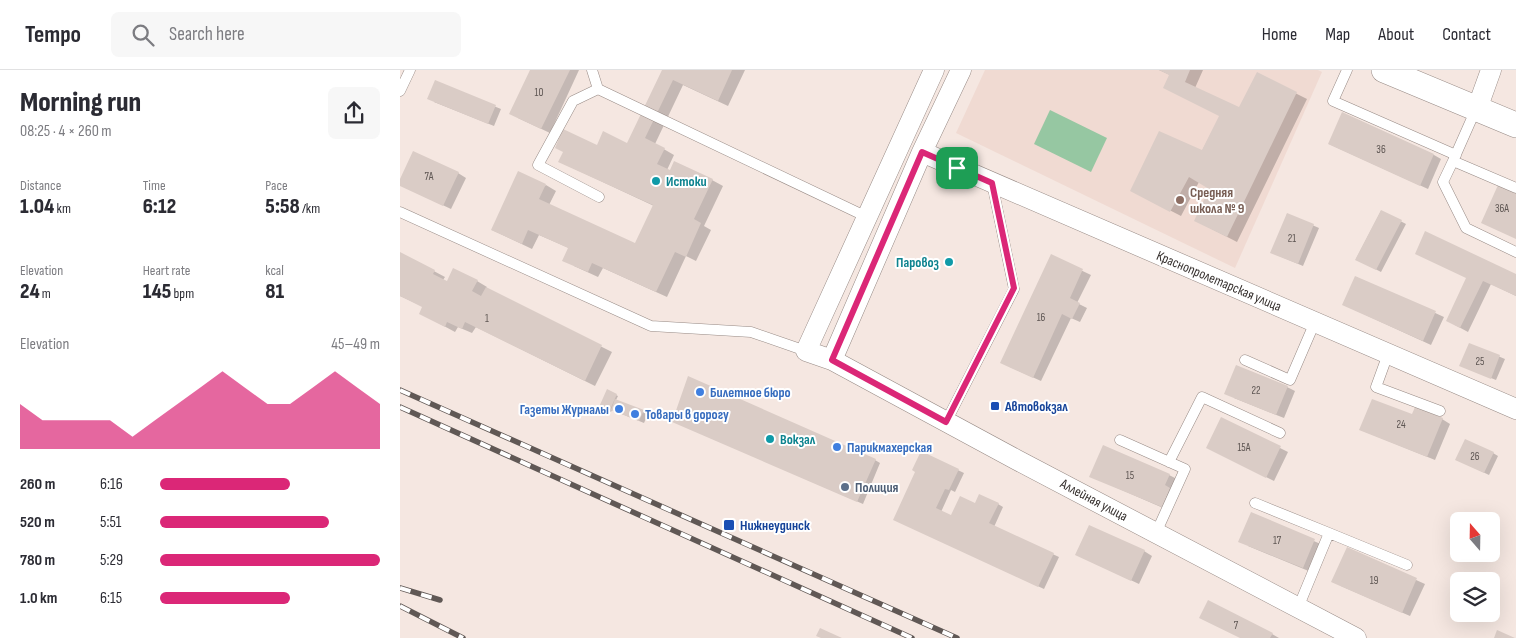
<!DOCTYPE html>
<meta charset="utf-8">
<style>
:root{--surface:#fff;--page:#f7f7f7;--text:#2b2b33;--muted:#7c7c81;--line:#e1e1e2;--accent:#db2777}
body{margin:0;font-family:"Sofia Sans Condensed",sans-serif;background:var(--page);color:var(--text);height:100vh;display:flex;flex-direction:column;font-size:19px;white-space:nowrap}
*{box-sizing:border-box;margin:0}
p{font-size:16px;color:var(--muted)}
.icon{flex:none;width:28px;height:28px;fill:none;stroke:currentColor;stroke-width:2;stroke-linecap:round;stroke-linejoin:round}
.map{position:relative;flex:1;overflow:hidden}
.drawer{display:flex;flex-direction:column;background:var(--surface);width:400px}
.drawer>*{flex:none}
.needle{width:32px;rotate:340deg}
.fabs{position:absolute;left:1050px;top:442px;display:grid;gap:10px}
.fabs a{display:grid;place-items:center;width:50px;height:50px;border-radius:8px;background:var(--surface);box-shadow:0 5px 20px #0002;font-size:25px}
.pin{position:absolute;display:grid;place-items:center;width:42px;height:42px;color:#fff;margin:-21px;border-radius:10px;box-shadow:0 2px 8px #0006}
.round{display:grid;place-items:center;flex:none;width:52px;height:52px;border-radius:8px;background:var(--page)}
.headline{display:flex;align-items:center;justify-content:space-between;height:85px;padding:0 20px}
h1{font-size:28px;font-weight:800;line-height:38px}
.figures{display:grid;grid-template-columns:repeat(3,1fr);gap:8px;height:85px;padding:5px 20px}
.figures div{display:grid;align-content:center}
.figures b{font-size:21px;font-weight:800}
.figures small{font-size:14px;font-weight:400}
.figures p{font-size:14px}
.chart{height:140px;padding:10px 20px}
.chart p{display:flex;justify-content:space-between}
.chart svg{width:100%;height:90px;margin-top:5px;fill:var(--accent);opacity:.7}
ul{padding:0 20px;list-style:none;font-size:16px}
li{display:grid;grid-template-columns:80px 60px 1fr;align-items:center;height:38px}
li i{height:12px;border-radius:6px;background:var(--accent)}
header{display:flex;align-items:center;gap:30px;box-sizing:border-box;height:70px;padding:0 25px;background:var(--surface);border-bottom:1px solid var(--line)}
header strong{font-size:24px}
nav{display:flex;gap:28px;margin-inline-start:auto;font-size:18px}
.search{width:350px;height:45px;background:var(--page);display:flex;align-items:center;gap:12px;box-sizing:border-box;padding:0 18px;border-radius:8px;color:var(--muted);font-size:19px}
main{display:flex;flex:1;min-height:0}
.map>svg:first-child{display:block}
</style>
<header>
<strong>Tempo</strong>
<div class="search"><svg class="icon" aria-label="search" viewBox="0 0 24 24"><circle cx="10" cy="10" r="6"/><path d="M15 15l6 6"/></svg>Search here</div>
<nav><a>Home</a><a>Map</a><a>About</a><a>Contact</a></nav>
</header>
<main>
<section class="drawer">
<div class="headline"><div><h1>Morning run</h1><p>08:25 · 4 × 260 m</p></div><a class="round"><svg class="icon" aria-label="share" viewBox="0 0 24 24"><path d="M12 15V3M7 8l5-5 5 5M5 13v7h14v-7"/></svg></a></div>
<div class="figures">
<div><p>Distance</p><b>1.04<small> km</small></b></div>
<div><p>Time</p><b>6:12</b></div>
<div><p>Pace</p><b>5:58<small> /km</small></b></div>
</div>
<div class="figures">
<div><p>Elevation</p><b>24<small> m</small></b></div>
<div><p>Heart rate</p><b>145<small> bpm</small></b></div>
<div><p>kcal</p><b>81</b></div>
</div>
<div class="chart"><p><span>Elevation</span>45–49 m</p>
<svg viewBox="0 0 160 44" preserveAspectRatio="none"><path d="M0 44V22L10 30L20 30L30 30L40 30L50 38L60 30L70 22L80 14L90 6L100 14L110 22L120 22L130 14L140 6L150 14L160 22V44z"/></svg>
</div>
<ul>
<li><b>260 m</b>6:16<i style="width:59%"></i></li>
<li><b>520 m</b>5:51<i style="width:77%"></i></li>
<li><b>780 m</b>5:29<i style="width:100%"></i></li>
<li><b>1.0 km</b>6:15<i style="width:59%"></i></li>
</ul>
</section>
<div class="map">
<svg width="1116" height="568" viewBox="0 0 1116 568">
<rect width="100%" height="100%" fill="#f5e7e1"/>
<path fill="#f0dad2" d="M585 0H918L922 2 835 198 556 63Z"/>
<path fill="#96c7a2" d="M650 40 707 68 691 102 634 74Z"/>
<path fill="#0003" d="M131 0H179L150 63 118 48Z
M263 0H345L328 36 283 15 255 74 274 85 267 100 312 110 323 116 304 156 311 160 296 191 286 186 267 227 203 198 198 207 174 196 169 178 139 165 132 179 92 160 146 115 156 121 149 135 236 175 254 136 160 92 197 76 228 75Z
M759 0H803L795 18 839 39 857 4 907 29 837 172 806 156 811 119 799 112 781 146 742 126 802 81 820 46 770 5Z
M35 12 101 39 94 56 34 32Z
M929 74 1034 85 1041 89 1028 119Z
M58 103 66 108 51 139 0 115V112Z
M981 141 1006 154 981 202 956 189Z
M887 144 919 158 903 196 877 185Z
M0 183 45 207 43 210 48 212 77 211 87 217 86 219 212 282 195 316 76 257 72 263 58 257 55 262 31 249 24 237 0 226Z
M651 186 691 205 677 233 687 238 680 252 671 248 641 311 610 297Z
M1116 205V226L1091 214 1068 262 1055 255 1068 209Z
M956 207 1044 247 1031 275 944 235Z
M1069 274 1105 289 1096 310 1066 298Z
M887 317 895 321 884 348 834 328Z
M207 321 218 326 216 330 248 344 244 353 212 340 211 342 201 337Z
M1012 346 1042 349 1050 354 1035 390 961 360Z
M822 349 888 382 874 411 816 382Z
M279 354 475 390 480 393 463 434Z
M522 383 564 403 555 422 551 420 541 442 552 446 575 435 598 434 603 437 594 457 659 487 644 519 500 452Z
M1093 383 1098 386 1089 405 1062 392Z
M769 405 777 409 770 441 699 410Z
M851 444 923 475 911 502 848 476Z
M947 479 1025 514 1010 546 941 516Z
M744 481 752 486 739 514 677 485Z
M809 532 872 564 879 568H842Z"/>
<path fill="#daccc6" d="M130 0H170L141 59 109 44Z
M262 0H332L318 31 273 10 245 68 265 78 257 94 270 100 274 91 313 109 294 149 301 153 286 187 275 182 256 222 192 193 188 202 162 191 168 178 128 160 122 174 91 160 118 101 146 114 139 129 235 173 253 135 158 92 163 82 155 78 163 59 197 75 203 61 227 73Z
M759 0H790L785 12 839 37 857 2 897 22 827 167 794 151 809 119 789 107 770 142 730 121 759 61 802 80 819 46 763 18 769 5Z
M35 10 96 35 88 54 27 29Z
M942 42 1034 84 1020 116 928 74Z
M13 81 59 102 43 136 0 116V109Z
M1098 115 1116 123V169L1081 153Z
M981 140 1002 150 976 200 955 190Z
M887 143 914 154 898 194 870 183Z
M1025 161 1116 204V226L1083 211 1060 258 1046 251 1066 208 1015 184Z
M0 182 35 200 33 204 47 211 53 198 78 210 72 221 81 226 86 217 202 275 185 311 65 252 62 259 47 252 45 257 19 244 22 237 0 226Z
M651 184 683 199 670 228 680 233 672 249 662 244 633 308 600 293Z
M955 206 1036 241 1023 271 942 235Z
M1069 273 1100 285 1091 309 1059 296Z
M836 295 888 316 876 345 824 324Z
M288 306 476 389 457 432 272 352Z
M207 319 217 324 209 342 199 337Z
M215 329 244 340 239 351 211 340Z
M972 329 1012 344 1015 337 1043 348 1027 387 959 360Z
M821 347 881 376 866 408 806 378Z
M1065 369 1094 382 1084 403 1055 390Z
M703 375 770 404 765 415 770 418 762 437 689 407Z
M521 381 559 399 549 420 545 419 536 438 551 445 560 426 575 433 579 424 599 433 589 453 654 483 638 517 493 450 515 402 512 400Z
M851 442 915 469 903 498 838 472Z
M689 455 745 480 731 511 675 485Z
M947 477 1017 508 1002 543 931 512Z
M808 530 873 563 870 568H840L799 548Z
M420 558 442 568H421L416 566Z
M1097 560 1115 568H1094Z"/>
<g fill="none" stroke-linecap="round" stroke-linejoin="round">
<g stroke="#978a85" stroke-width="11">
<path id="service" d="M192 0 198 19 467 147
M947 0 933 31 1056 85
M198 19 173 31 138 95 199 127
M0 21 10 0
M1076 39 1053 91 1116 118
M1053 91 1043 112 1066 158 1116 182
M0 142 251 256 351 262 406 281
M988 284 976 317 1040 341
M845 290 890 310 915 252
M546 352 614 219 592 113
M720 370 785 399 756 463
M769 392 802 327 880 363
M855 433 929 463
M898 538 929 463 1007 495"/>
</g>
<g stroke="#978a85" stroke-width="21">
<path id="minor" d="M534 0 406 281 432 290 617 390 956 568
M1077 39 1091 0
M522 82 1116 339
M432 290 522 82 561 0"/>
</g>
<g stroke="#978a85" stroke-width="26">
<path id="tertiary" d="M984 0 1116 55"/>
</g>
<use href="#service" stroke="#fff" stroke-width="10"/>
<use href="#minor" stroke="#fff" stroke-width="20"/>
<use href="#tertiary" stroke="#fff" stroke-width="25"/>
<g stroke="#605855" stroke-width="5.5">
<path id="rail" d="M0 320 557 568
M0 337 512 568
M0 518 40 530
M0 536 63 568"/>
</g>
<use href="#rail" stroke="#fff" stroke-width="4" stroke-dasharray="11" stroke-linecap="butt"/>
</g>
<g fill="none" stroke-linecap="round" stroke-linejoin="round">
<g stroke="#fff" stroke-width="10">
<path id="route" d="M522 82 592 113 614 218 546 352 432 290Z"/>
</g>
<use href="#route" stroke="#db2777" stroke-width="6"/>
</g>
<g fill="#0f9aa8" stroke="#fff" stroke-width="2">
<circle cx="256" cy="111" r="5"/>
<circle cx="549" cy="192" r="5"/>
<circle cx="370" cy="369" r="5"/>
</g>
<circle fill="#8d6e63" stroke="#fff" stroke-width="2" cx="780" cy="130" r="5"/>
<g fill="#3f7fe0" stroke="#fff" stroke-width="2">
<circle cx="300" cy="322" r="5"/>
<circle cx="219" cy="339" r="5"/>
<circle cx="235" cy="344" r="5"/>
<circle cx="437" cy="377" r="5"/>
</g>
<g fill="#1a4fb4" stroke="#fff" stroke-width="2">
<rect x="590" y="331" width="10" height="10" rx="2.5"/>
<rect x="323" y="449" width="12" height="12" rx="2.5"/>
</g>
<circle fill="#5c6f8a" stroke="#fff" stroke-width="2" cx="445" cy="417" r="5"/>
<g text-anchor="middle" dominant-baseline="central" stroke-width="4" stroke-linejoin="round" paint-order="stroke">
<g font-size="11" fill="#5e5653">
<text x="139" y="22">10</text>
<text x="981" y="79">36</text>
<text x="29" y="106">7А</text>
<text x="1102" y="138">36А</text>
<text x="892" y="168">21</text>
<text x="641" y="247">16</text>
<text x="87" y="248">1</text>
<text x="1080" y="291">25</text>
<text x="856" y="320">22</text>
<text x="1001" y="354">24</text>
<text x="844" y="377">15А</text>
<text x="1075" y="386">26</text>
<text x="730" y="405">15</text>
<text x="877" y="470">17</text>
<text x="974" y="510">19</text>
<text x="836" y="555">7</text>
</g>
<g font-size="14" font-weight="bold" fill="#0d838f" stroke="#fff" text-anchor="start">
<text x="266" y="111">Истоки</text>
<text x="539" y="192" text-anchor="end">Паровоз</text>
<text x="380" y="369">Вокзал</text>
</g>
<g font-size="14" font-weight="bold" fill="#785e54" stroke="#fff" text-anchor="start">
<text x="790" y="122">Средняя<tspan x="790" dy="16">школа № 9</tspan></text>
</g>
<g font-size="14" fill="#352f2d" stroke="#fff">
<text transform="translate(819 211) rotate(23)">Краснопролетарская улица</text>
<text transform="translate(694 430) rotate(28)">Аллейная улица</text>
</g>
<g font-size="14" font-weight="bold" fill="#366cbe" stroke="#fff" text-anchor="start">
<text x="310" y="322">Билетное бюро</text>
<text x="209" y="339" text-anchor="end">Газеты Журналы</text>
<text x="245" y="344">Товары в дорогу</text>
<text x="447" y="377">Парикмахерская</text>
</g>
<g font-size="14" font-weight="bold" fill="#164399" stroke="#fff" text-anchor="start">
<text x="605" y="336">Автовокзал</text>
<text x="340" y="455">Нижнеудинск</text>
</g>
<g font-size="14" font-weight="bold" fill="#4e5e75" stroke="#fff" text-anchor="start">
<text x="455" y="417">Полиция</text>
</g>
</g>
</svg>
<div class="fabs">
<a><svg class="needle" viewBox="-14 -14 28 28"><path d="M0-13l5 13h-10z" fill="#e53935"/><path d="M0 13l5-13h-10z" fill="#7c7c81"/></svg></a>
<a><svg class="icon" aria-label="layers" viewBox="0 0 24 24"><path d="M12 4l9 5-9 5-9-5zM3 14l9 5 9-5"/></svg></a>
</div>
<div class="pin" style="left:557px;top:98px;background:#1e9e55"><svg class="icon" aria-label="arrive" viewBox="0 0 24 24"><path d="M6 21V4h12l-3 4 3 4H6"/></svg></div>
</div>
</main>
